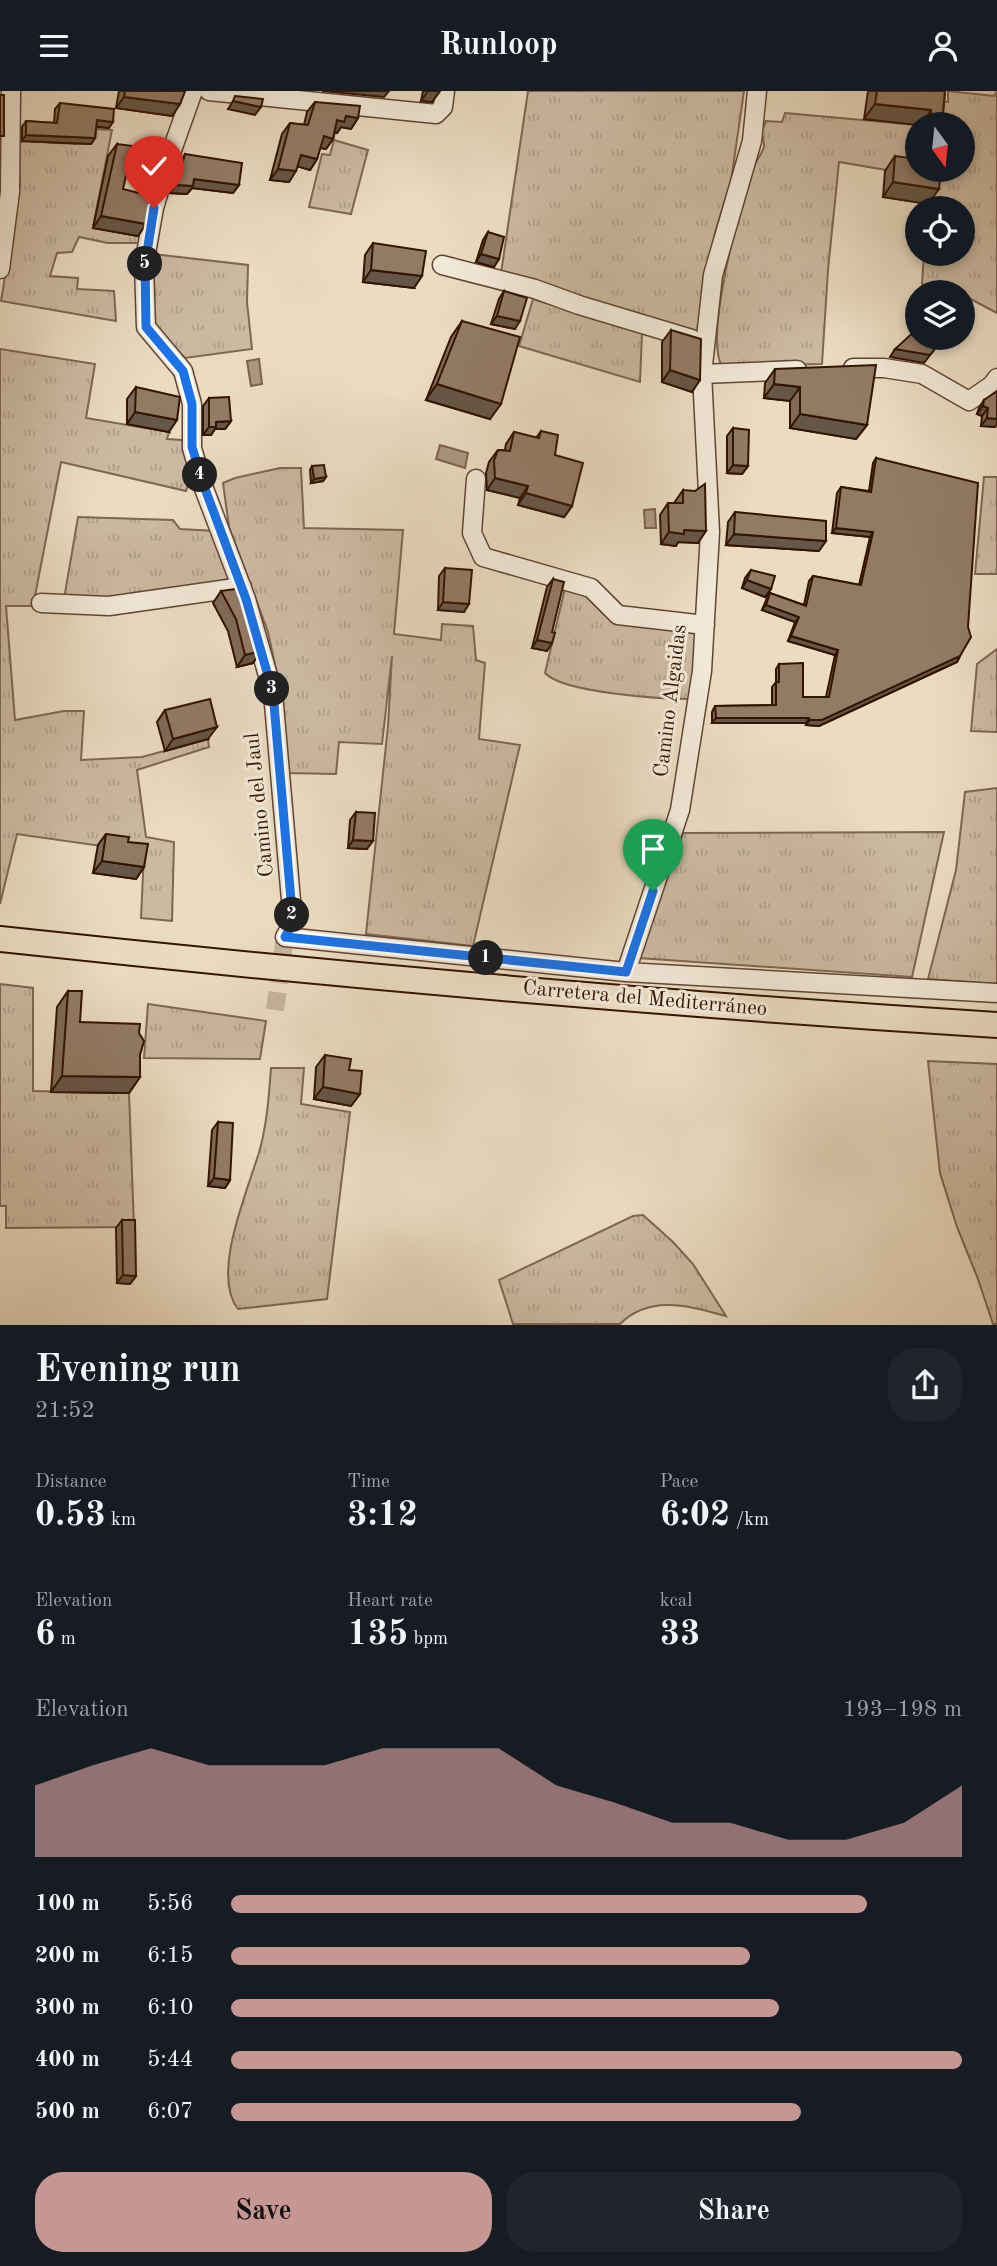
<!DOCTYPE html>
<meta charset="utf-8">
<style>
:root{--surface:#171b24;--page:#20242c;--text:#f1f3f6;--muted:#9ea1a6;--accent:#c59692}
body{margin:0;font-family:"Old Standard TT",serif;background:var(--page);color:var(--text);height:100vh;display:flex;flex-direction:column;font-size:26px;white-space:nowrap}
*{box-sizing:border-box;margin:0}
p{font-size:23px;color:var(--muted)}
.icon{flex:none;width:38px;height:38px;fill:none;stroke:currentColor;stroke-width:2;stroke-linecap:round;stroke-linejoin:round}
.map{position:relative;height:1234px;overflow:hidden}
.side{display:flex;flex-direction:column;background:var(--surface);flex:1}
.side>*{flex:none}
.needle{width:46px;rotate:165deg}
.fabs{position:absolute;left:905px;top:21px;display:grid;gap:14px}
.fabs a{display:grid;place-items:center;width:70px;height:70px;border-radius:50%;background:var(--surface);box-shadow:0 4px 10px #0003;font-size:35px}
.pin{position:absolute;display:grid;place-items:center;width:60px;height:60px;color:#fff;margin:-72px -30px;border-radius:50% 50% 50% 0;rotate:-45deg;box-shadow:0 0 7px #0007}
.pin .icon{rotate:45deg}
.km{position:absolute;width:35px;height:35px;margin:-18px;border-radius:50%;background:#222;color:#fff;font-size:19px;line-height:35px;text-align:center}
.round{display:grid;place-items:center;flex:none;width:74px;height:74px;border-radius:28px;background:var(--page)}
.headline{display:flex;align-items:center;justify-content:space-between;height:119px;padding:0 35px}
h1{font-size:38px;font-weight:700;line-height:52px}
.metrics{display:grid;grid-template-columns:repeat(3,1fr);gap:10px;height:119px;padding:7px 35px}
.metrics div{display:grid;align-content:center}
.metrics b{font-size:35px;font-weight:700}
.metrics small{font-size:19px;font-weight:400}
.metrics p{font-size:19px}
.chart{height:196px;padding:14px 35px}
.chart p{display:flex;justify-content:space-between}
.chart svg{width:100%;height:126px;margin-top:7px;fill:var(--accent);opacity:.7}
.action{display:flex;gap:14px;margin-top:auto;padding:14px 35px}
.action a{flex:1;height:80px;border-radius:28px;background:var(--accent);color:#111;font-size:28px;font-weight:700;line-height:80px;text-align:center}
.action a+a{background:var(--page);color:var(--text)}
ul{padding:0 35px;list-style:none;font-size:23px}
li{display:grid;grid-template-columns:112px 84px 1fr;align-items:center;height:52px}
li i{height:18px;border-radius:9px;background:var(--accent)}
header{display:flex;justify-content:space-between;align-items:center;height:91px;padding:0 35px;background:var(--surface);font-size:32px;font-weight:700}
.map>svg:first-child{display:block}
</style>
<header><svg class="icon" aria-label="menu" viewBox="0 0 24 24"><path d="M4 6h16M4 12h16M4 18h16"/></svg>Runloop<svg class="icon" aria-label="person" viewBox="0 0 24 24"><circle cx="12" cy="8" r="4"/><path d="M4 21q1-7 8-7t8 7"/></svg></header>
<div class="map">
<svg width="997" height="1234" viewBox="0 0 997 1234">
<defs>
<pattern id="grass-tufts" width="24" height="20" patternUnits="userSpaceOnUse" patternTransform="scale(1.75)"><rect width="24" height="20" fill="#cbb9a1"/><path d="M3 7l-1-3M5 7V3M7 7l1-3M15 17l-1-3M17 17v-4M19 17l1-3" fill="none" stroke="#af9e89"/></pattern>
</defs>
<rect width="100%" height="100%" fill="#eadbc1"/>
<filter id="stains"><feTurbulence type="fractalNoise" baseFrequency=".00286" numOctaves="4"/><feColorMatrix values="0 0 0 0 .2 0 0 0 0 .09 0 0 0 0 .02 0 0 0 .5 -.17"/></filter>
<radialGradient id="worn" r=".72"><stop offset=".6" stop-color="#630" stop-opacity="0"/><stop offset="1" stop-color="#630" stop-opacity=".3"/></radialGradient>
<path fill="url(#grass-tufts)" stroke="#7f6652" stroke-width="2" d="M528 0H744L731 90 715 142 697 246 501 182Z
M948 0 994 5 997 0V222L963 204 962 201 922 193 924 163H962V117H928L931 79H962V33H935L937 10 948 11Z
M785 22 917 34 916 84 839 71 828 179 822 273 722 275C704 247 740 115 751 80 754 72 762 64 764 56 765 51 761 45 762 40 763 36 765 34 766 30L782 31Z
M93 38 112 39 93 136 141 146V152H108L79 146 72 161 57 162 50 185 78 187 77 198 114 200 116 230 1 210 20 94 17 57 22 50 76 53Z
M334 49 368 59 351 123 309 116 322 63 330 64Z
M153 163 248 174 247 211 252 258 185 267 157 238 151 226Z
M533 208 642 242 640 291 519 255Z
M0 258 95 273 86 327 169 341 167 348 182 349 194 388 189 391 186 400 61 371 33 515H6L15 629 64 620H84L81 669 142 666 208 648 209 656 137 679 146 746 174 751 172 830 141 827 144 761 17 743 0 813Z
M280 377H301L304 437 403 439 394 543 441 549 442 533 473 535 476 569 485 572 479 648 520 654 473 855 366 843 388 635 392 565 382 653 339 651 336 683 287 682 278 588 268 541 229 436 223 392 235 387Z
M984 386H997V483H975Z
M78 426 173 429 180 438 215 440 236 492 112 509 64 508Z
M566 493 588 501 607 521 694 540 699 550 691 608C662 608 563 602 545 582Z
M997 558V641L971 640 977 573Z
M997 697V893L928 888 956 779 965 701Z
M944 741 912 886 639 867 683 742Z
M0 893 33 897V1000L129 1002 134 1136 6 1137V1115H0Z
M148 913 266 930 260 968 144 967Z
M928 970 997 973V1233H993L978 1188 957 1136 940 1082Z
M271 977H304L301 1013 350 1021 327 1208 238 1218C210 1183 249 1097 260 1058 267 1032 269 1004 271 977Z
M643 1124 673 1151 693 1173 726 1225C689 1215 650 1203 620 1233H513L499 1189 633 1125Z"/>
<path fill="#ac9780" stroke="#7c624e" stroke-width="2" d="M259 268 262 293 251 295 247 270Z
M440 354 468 362 465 377 436 368Z
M655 418 656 437H645L644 419Z"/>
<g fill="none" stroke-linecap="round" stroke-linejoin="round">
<path stroke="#c5b39b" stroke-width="18" stroke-dasharray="18 9" stroke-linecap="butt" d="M275 919 285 846"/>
<g stroke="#614532" stroke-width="21">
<path id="minor" d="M193 0 166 76 154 117 144 174 146 236 183 280 192 313V357L203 395 246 508 273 602 293 832 285 846 626 881 680 719 702 580 710 441 702 283 713 184 752 50 757 0
M209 0 436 23 443 16 445 0
M442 174 535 198 579 214 692 248
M0 178 10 101 11 0
M853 277H884L922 283 969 310 992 294 997 287
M702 283 797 279
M476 388 472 442 483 466 591 497 618 524 705 534
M41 512 109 515 242 496
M626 881 997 902"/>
</g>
<g stroke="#331302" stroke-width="28">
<path id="highway" d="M0 848C332 884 664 913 997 934"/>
</g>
<use href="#minor" stroke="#f1e8d7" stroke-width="18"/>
<use href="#highway" stroke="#eadbc1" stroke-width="24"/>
</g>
<path fill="#7e6a57" stroke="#331302" stroke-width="2" d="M119 0H185L180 13 172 25 116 17Z
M423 0H440L432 11 421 10Z
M868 0H945L942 33H917L864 28Z
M315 11 358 27 351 38 341 36 337 42 335 41 333 48 326 58 320 57 317 68 310 79 298 75 289 91 270 89 282 43 290 32 304 34 307 21Z
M60 12 109 37 96 36 95 47 91 53 22 50V36L26 30 54 32 55 18Z
M117 53 123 98 146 133 138 145 93 137 108 65Z
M185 63 239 94 233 102 192 97 187 103 170 102 180 71Z
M895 65 928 113 883 106 885 80Z
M488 141 494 176 476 171 483 149Z
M373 152 414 197 363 191 365 164Z
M504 200 515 238 491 233 499 208Z
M462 230 490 328 426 309 451 246Z
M671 239 692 301 662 291V251Z
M775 278 867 334 856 348 790 337V310L764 307 765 292Z
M136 296 169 341 127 333V308Z
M209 307 231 330 225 338H215L211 344H203V315Z
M984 309 995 336 981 335 982 325 977 323 979 317Z
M733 337 748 375 742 383 727 382V345Z
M541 340 555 364 572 415 564 426 518 414 520 407 487 399 486 382 489 371 498 359H505L506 353 514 341 536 347Z
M876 367 960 565 957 571 819 635 806 634V632H712V621L715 615 772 614V596L776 591V578L779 573 803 606H826L835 564 788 550 795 531 762 519 767 507 770 502 804 514 809 490 813 485 859 494 870 446 832 442 837 402 841 396 869 400 873 372Z
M312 375 326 386 323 390 311 392 310 379Z
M683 399 698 452 678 451 676 455 661 453 660 424 668 412H674Z
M735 421 819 460 726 454 728 431Z
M445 477 464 521 438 519 439 485Z
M751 479 771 498 765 506 742 497 745 487Z
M553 488 552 552 547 560 532 557 547 496Z
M221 500 261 560 253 572 237 576 228 540 213 512Z
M165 619 208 648 165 660 157 631Z
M356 721 367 758 348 757 350 729Z
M106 743 128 751 144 776 136 788 93 782 98 754Z
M68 900 80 931 139 942 140 986 129 1002 51 1001 57 916Z
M325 964 349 979 360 1003 351 1015 314 1008 316 976Z
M218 1031 230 1089 225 1097 208 1095 212 1039Z
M122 1129 136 1185 130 1193 117 1192 116 1137Z"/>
<path fill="#665647" stroke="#331302" stroke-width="2" d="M322 0H389L384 6Z
M428 0H440L432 11 421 10Z
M124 6 180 13 172 25 116 17Z
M233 10 261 16 255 24 228 18Z
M875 13 931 19 922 33 917 34 864 28Z
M346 25 358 27 351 38 341 36 337 42 330 40 337 29Z
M97 29 113 31 109 37 93 35Z
M26 44 95 47 91 53 22 50Z
M324 45 333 48 326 58 316 56Z
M301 64 317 68 310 79 293 74Z
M278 78 296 80 289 91 270 89Z
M194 88 239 94 233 102 192 97 187 103 170 102 176 94Z
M893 91 939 98 928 113 883 106Z
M101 125 146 133 138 145 93 137Z
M481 163 499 168 494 176 476 171Z
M371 179 422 185 414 197 363 191Z
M497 225 520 230 515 238 491 233Z
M895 258 934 259 924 272 890 266Z
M670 279 700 289 692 301 662 291Z
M437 293 501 313 490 328 426 309Z
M774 293 800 296 790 310 764 307Z
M983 315 988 317 982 325 977 323Z
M135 321 177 329 169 341 127 333Z
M800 323 867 334 856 348 790 337Z
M987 327 997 328V333L995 336 981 335Z
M231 330 225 338H215L211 344H203L209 336 216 331Z
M733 374 748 375 742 383 727 382Z
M326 386 323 390 311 392 314 388Z
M495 387 528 395 520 407 487 399Z
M526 402 572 415 564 426 518 414Z
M836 437 873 441 870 446 832 442Z
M684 439 706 440 698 452 678 451 676 455 661 453 669 441Z
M734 443 826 450 819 460 726 454Z
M747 489 771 498 765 506 742 497Z
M443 511 469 513 464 521 438 519Z
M766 514 799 526 795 531 762 519Z
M791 545 838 559 835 564 788 550Z
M537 549 552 552 547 560 532 557Z
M261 560 253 572 237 576 245 564Z
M960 565 957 571 819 635 806 634 810 629Z
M716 627H809L806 632H712Z
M217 636 208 648 165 660 173 648Z
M353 749 373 750 367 758 348 757Z
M102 770 144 776 136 788 93 782Z
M62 985 140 986 129 1002 51 1001Z
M323 996 360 1003 351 1015 314 1008Z
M214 1087 230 1089 225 1097 208 1095Z
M123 1184 136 1185 130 1193 117 1192Z"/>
<path fill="#927b65" stroke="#331302" stroke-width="2" d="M125 0H185L180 13 124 6Z
M877 0H945L942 33H930L931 19 875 13Z
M0 4H4V45H0Z
M235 5 263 8 261 16 233 10Z
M315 11 360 15 358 27 346 25 344 31 337 29 333 48 324 45 317 68 301 64 296 80 278 78 290 32 308 34Z
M60 12 114 18 113 31 97 29 95 47 26 44V30L57 32Z
M117 53 133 55 123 98 151 105 146 133 101 125Z
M185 63 242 72 239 94 194 88 193 95 176 94Z
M895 65 917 68V79H941L939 98 893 91Z
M488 141 504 146 499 168 481 163Z
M373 152 426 160 422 185 371 179Z
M504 200 527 207 520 230 497 225Z
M462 230 520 246 501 313 437 293Z
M917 238V247H935L934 259 930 264 895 258Z
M671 239 701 248 700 289 670 279Z
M876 274 867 334 800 323V296L774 293 775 278Z
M136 296 180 306 177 329 135 321Z
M997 300V328L987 327 988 317 983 315 984 309Z
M229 306 231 330 216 331V336H209V307Z
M733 337 749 339 748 375 733 374Z
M541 340 558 344 555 364 583 372 572 415 526 402 528 395 495 387 494 370 498 359 510 360 514 341 539 347Z
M876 367 978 392 968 536 971 546 960 565 822 629H810L809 627H716L715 615 776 614V591H779V573L803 572V606H829L838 559 791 545 799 526 766 514 770 502 806 515 813 485 861 494 873 441 836 437 841 396 871 401Z
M324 374 326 386 314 388 312 375Z
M705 393 706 440 684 439V443L669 441 668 412H683V399L695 400Z
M735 421 826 430V450L734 443Z
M445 477 472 479 469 513 443 511Z
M751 479 775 485 771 498 747 489Z
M553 488 564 491 552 541 555 542 552 552 537 549Z
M242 497 261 560 245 564 236 528 221 500Z
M210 608 217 636 173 648 165 619Z
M356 721 375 722 373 750 353 749Z
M106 743 129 746 128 751 148 753 144 776 102 770Z
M68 900H82L80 931 140 933 139 942 144 950 140 964V986L62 985Z
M325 964 351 968 349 979 362 980 360 1003 323 996Z
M218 1031 233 1032 230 1089 214 1087Z
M122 1129H135L136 1185 123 1184Z"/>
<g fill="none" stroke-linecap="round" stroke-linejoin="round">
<g stroke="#fff" stroke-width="14">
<path id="route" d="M154 117 145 174 146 236 183 280 192 313V356L204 395 246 508 273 602 293 832 285 846 626 881 653 800"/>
</g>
<use href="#route" stroke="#1a73e8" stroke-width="9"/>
</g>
<g text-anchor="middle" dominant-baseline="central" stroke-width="6" stroke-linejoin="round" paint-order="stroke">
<g font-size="21" fill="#331302" stroke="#f1e8d7">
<text transform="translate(671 610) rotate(-83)">Camino Algaidas</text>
<text transform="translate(260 714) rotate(-96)">Camino del Jaul</text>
<text transform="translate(645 908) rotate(5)">Carretera del Mediterráneo</text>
</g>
</g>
<rect width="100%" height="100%" filter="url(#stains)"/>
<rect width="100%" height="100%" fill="url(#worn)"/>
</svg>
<div class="fabs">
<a><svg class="needle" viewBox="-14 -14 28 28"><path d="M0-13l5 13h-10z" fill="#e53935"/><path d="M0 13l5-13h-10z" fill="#9ea1a6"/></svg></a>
<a><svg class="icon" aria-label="locate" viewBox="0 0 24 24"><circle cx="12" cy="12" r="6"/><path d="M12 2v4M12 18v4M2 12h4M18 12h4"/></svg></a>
<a><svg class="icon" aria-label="layers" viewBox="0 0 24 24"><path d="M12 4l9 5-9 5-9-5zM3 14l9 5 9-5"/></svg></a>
</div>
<div class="pin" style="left:653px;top:800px;background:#1e9e55"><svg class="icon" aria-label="arrive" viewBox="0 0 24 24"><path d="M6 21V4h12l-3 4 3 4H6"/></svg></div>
<div class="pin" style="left:154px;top:117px;background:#d93025"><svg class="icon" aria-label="check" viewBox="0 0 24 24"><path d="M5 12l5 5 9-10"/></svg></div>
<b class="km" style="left:486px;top:867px">1</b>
<b class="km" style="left:292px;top:824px">2</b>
<b class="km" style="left:272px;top:598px">3</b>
<b class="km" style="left:200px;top:384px">4</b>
<b class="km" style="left:145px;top:173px">5</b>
</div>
<section class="side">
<div class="headline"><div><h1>Evening run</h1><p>21:52</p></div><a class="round"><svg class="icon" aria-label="share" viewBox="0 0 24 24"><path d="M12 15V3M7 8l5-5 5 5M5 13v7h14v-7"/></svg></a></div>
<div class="metrics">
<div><p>Distance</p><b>0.53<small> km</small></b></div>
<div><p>Time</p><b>3:12</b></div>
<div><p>Pace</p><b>6:02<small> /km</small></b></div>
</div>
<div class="metrics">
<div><p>Elevation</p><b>6<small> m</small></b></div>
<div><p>Heart rate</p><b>135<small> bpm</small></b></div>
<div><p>kcal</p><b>33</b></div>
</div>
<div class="chart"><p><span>Elevation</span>193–198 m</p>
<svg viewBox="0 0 160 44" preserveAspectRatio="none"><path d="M0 44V19L10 12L20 6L30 12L40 12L50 12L60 6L70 6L80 6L90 19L100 25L110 32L120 32L130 38L140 38L150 32L160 19V44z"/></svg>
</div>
<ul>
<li><b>100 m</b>5:56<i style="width:87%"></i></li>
<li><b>200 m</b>6:15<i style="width:71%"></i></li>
<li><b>300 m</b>6:10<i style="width:75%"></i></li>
<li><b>400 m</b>5:44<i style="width:100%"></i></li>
<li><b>500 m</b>6:07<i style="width:78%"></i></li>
</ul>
<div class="action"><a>Save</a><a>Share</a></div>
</section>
